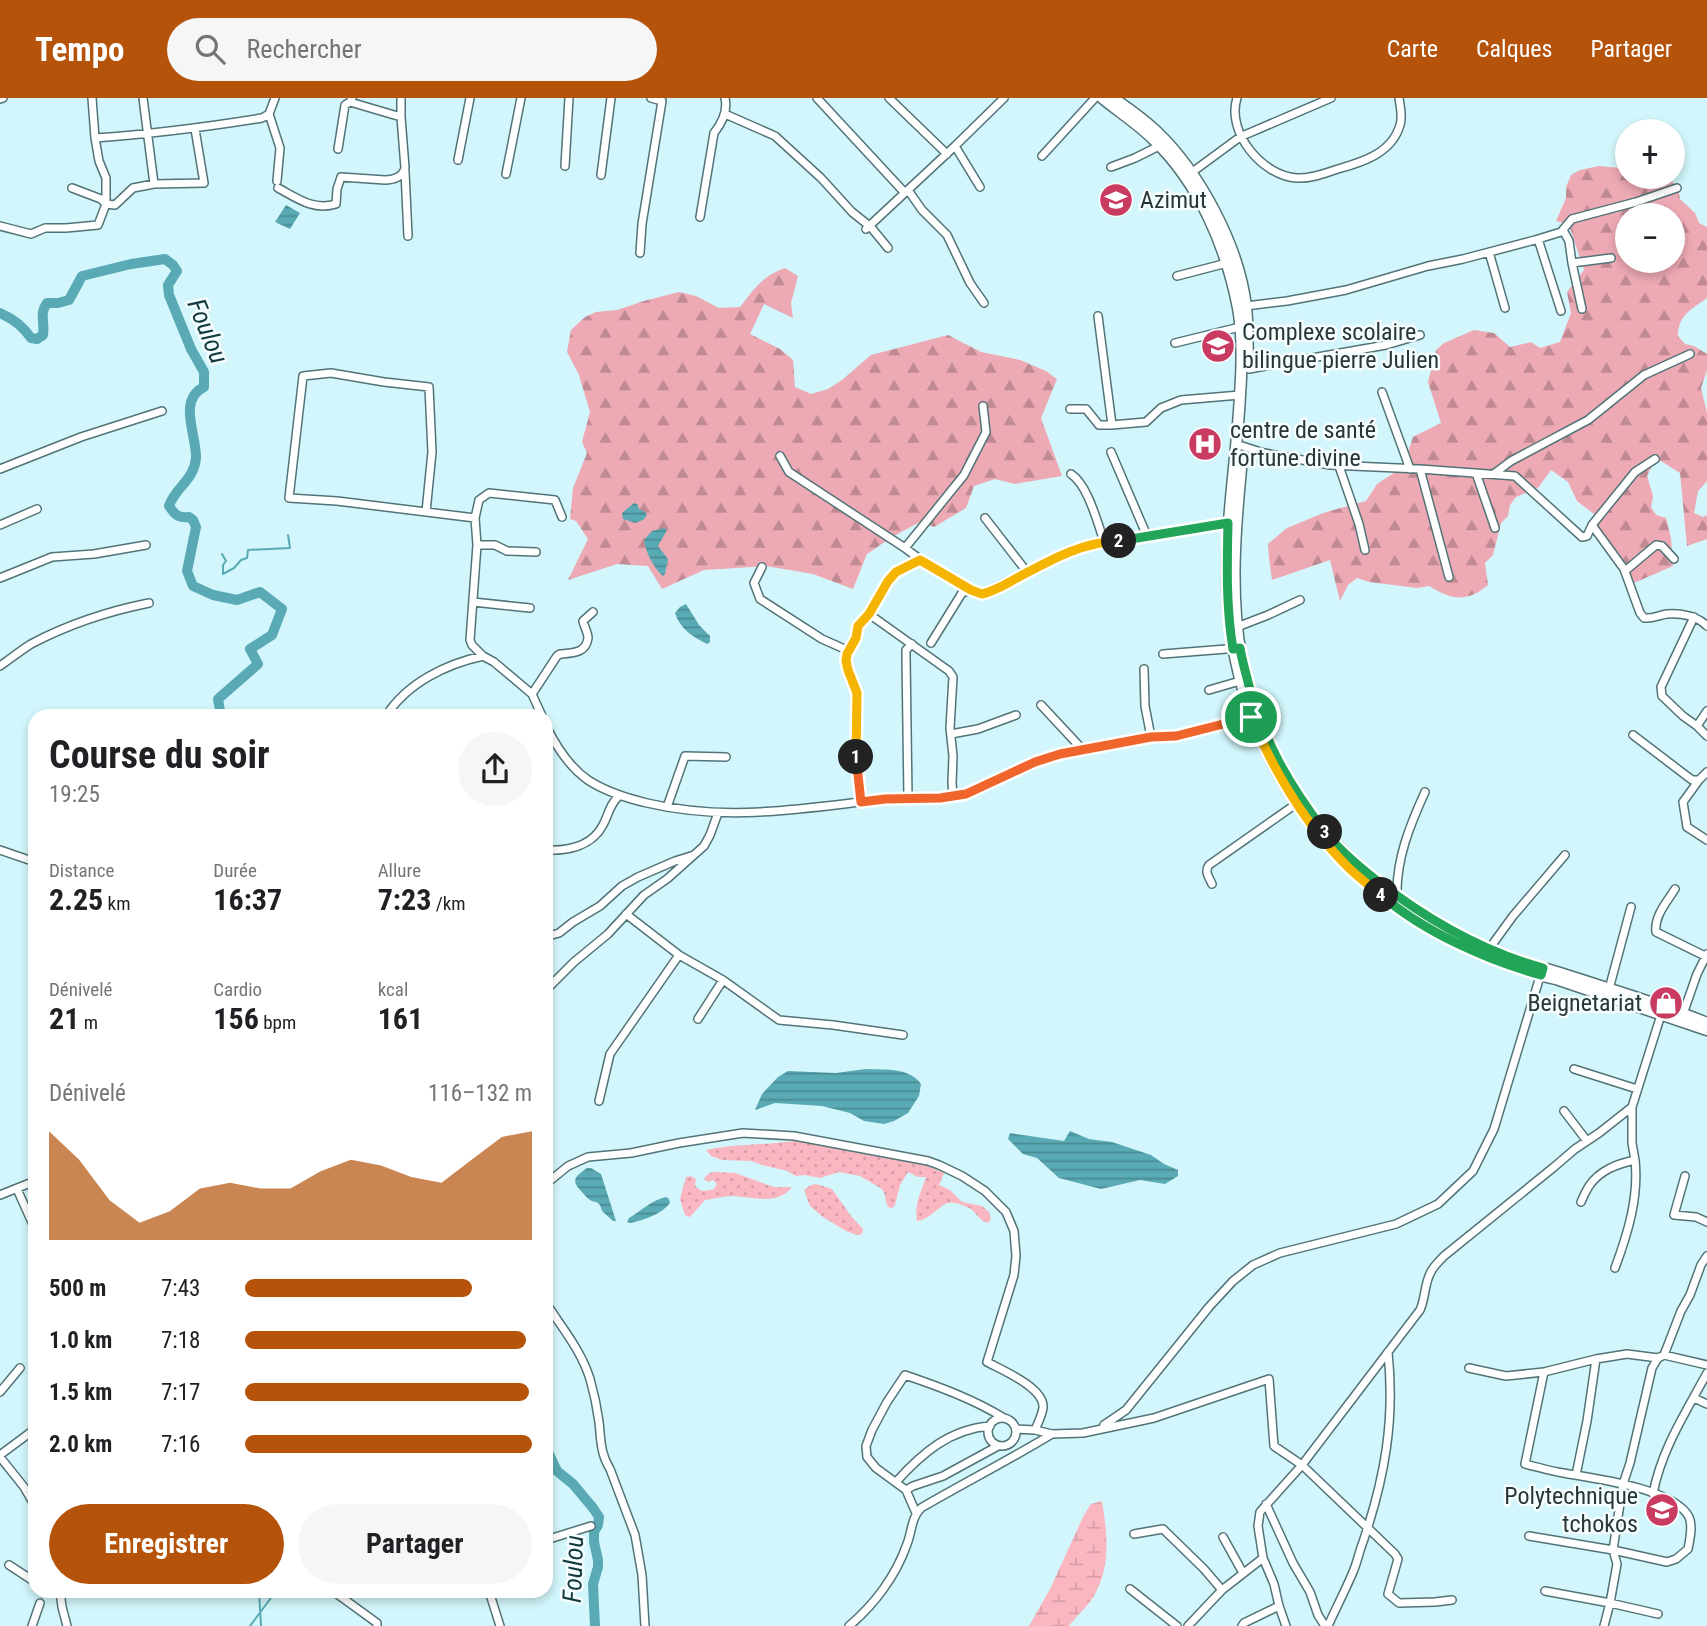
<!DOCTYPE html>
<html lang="fr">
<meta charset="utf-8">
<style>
:root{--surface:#fff;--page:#f6f6f6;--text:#202124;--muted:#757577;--accent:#b45309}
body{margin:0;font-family:"Roboto Condensed",sans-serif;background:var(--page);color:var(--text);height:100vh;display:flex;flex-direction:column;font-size:26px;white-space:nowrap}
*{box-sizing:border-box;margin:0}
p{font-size:23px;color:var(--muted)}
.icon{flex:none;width:38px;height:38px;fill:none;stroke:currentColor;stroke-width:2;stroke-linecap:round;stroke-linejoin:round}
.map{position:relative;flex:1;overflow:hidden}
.side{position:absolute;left:28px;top:611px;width:525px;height:889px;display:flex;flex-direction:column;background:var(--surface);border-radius:21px;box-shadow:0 4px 10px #0003}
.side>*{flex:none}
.controls{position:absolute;left:1615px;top:21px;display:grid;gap:14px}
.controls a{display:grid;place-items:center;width:70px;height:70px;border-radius:50%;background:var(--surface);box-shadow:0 4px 10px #0003;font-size:35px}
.pin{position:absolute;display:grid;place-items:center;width:60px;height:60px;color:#fff;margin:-30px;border:4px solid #fff;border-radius:50%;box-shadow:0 2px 7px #0007}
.km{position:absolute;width:35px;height:35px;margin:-18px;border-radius:50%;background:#222;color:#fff;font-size:19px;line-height:35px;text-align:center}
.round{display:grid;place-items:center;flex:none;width:74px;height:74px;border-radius:37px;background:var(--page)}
.overview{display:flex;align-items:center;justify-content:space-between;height:119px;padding:0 21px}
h1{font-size:38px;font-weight:700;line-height:52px}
.stats{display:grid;grid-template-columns:repeat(3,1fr);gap:10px;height:119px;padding:7px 21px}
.stats div{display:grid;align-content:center}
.stats b{font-size:30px;font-weight:700}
.stats small{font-size:19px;font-weight:400}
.stats p{font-size:19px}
.chart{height:196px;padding:14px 21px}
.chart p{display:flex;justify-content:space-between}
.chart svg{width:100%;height:126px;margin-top:7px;fill:var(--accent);opacity:.7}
.cta{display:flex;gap:14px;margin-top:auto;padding:14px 21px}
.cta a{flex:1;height:80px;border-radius:42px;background:var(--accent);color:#fff;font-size:28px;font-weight:700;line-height:80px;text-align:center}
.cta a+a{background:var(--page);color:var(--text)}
ul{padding:0 21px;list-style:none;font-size:23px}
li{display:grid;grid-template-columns:112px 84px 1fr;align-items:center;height:52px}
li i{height:18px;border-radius:9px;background:var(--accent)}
header{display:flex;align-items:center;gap:42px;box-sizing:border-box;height:98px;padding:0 35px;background:var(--accent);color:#fff}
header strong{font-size:33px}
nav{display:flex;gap:38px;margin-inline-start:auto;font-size:24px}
.search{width:490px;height:63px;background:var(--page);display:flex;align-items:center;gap:18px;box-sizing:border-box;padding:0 24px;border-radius:38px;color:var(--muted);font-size:26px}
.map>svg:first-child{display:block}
</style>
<header>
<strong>Tempo</strong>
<div class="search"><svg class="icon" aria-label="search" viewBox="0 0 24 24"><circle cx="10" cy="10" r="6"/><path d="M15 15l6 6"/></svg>Rechercher</div>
<nav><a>Carte</a><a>Calques</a><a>Partager</a></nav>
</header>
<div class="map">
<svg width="1707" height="1528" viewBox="0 0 1707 1528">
<defs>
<pattern id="grass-dots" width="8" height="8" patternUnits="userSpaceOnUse" patternTransform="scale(1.75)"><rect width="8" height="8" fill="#fbb7c1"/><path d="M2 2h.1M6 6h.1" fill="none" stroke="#d79ea7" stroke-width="1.8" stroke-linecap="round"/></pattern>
<pattern id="forest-firs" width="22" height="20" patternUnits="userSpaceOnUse" patternTransform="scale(1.75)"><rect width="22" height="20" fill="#eda9b4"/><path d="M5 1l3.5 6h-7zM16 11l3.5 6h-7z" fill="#c08a93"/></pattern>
<pattern id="wetland-marsh" width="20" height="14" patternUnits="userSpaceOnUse" patternTransform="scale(1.75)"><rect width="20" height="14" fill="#fbb7c1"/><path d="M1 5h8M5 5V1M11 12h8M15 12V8" fill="none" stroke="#d79ea7"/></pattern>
<pattern id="water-rules" width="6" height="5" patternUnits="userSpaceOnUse" patternTransform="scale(1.75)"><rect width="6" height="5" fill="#59aab4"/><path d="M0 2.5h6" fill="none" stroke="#4a8b93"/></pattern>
</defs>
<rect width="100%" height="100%" fill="#d2f6fb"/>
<path fill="url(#grass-dots)" d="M794 1043 849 1047 913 1062 944 1075 939 1087 950 1092 962 1104 982 1108 989 1114 991 1121 988 1125C979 1122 978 1117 971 1111 967 1109 960 1106 955 1105 941 1101 934 1121 917 1123 914 1106 921 1095 926 1079H918L908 1074 900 1087 895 1107 892 1110 888 1109C885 1103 886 1096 882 1091L860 1078 839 1074 820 1080 804 1077 796 1078 787 1073 762 1067 751 1063 722 1062 711 1058 706 1052C735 1046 765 1047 794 1043Z
M712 1074 735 1075 774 1089H792C777 1108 754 1099 733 1098 724 1098 714 1101 705 1102L690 1119 685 1117 680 1101 686 1079 691 1078 696 1081 695 1087C700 1095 705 1093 714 1091L717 1086 713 1082 708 1084 704 1081 707 1077Z
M816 1086 832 1091 851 1118 863 1131 862 1136 856 1137 846 1133 823 1119 810 1108 804 1092 811 1087Z"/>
<path fill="url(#forest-firs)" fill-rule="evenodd" d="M1627 65 1628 79H1668L1678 90 1680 101 1695 115 1699 125 1707 129V200C1692 211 1678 217 1678 238L1685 246 1694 248 1707 256V272L1701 290 1707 315V383L1698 393 1694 415 1703 419 1707 417V441L1687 448 1680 375 1661 363 1652 368 1647 378 1653 398 1651 409 1656 417 1666 420 1671 440 1673 468 1627 488V466L1597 438 1594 416 1577 403 1568 384 1551 372 1538 390 1516 399 1510 407 1508 418 1501 425 1493 457 1485 465 1488 487C1465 506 1451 501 1429 488L1417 490 1369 484 1357 480 1348 487 1340 503 1330 462 1272 482 1269 460 1268 446 1287 430 1326 414 1366 403 1377 386 1403 369 1413 339 1441 325 1428 284 1436 252 1444 245 1474 232 1494 235 1510 249 1531 244 1540 250 1560 244 1571 215 1567 194 1584 172 1569 127 1556 123 1566 100V89L1571 77 1580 72 1599 68 1620 70ZM1628 117H1673V163H1628Z
M785 170 798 178 791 205 793 220 764 206 750 236 780 251 793 262 795 289 811 296 828 291 842 282 871 257 948 237 981 254 1020 262 1046 273 1057 281 1041 320 1062 378 1015 386 995 381 974 388 966 410 934 429 920 424 892 439 867 456 853 491 813 476 766 468 704 472 662 491 648 468 617 466 568 482 588 441 576 423 570 421 573 390 587 355 582 344 590 314 579 277 567 254 571 232 585 219 596 214 617 212 644 203 679 194 696 198 719 210 740 209C755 190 761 179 785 170Z"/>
<path fill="url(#wetland-marsh)" d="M1102 1403C1107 1433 1111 1466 1096 1494 1090 1507 1077 1517 1069 1528H1029L1050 1491 1084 1417 1091 1406Z"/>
<path fill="url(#water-rules)" d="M286 107 300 115 290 131 275 124Z
M634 405 637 406 639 411 645 414 647 417 643 422 635 425 623 421 622 415Z
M664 430 667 432 658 448 668 461 665 476 663 478C653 469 646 455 644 442L652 433Z
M686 506 699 527 710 538V544L707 546C693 539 680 531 675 515L680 509Z
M866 971C885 972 909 969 921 986L919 998 908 1015 894 1023 884 1026 864 1023 850 1015 822 1008 775 1005 755 1012 762 996 778 979 788 973 836 975Z
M1070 1033 1089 1041 1112 1044 1151 1057 1164 1066 1178 1072V1078L1165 1086 1140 1082 1101 1091 1059 1080 1037 1060 1023 1056 1008 1041 1010 1035 1064 1043Z
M587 1070H591L601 1076 616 1123H613L602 1113C599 1102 598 1106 590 1102 587 1100 584 1096 581 1093 570 1082 576 1078 587 1070Z
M666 1099 669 1101 670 1105C660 1117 646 1121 631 1125L627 1124 629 1120C641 1113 652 1102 666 1099Z"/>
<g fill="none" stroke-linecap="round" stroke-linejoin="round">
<path stroke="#59aab4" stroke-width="2" d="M222 456 226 463 223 467V476L234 470 241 462 247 460 248 452 290 450 288 437
M259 1493 261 1528
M250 1528 276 1493"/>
<path stroke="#59aab4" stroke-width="10" d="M0 215C14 221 23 228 31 240L37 241 43 237C45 224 39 216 47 205H58L69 202 82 178 131 166 165 161 173 167 177 173 168 187 169 197 191 251 204 274V289C177 302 197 338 196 360 194 383 175 389 169 408 175 417 178 420 189 419L193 422 196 429 187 473 193 488 213 497 237 502 260 494 282 511 272 537 250 551 258 566 218 601 221 618
M546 1350 557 1373 573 1386 593 1410 599 1419 598 1427 594 1434V1444L598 1462V1469L593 1486 595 1528"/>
<g stroke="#527377" stroke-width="10">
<path id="street" d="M143 0 154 86
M275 0 269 16 280 50 277 83
M817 0 905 95
M889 0 947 56
M1237 0C1226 34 1262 78 1297 80 1311 81 1325 75 1338 71 1363 64 1392 55 1400 27 1403 18 1400 8 1399 0
M0 1 3 0
M350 4 401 19
M725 16 775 38 821 80 852 114 867 126
M95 40C151 36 206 29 262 20L269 16
M955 48 980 89
M338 51 345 7 350 4 352 0
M1042 58 1095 0
M458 62 470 0
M565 68 569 0
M1111 69 1135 60 1159 48
M405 74 408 138
M1191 75 1240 39 1331 0
M506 76 521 0
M601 77 611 0
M72 90 101 101 106 106 115 107 133 90 154 86 204 85 195 31
M278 90C297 100 313 113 336 106L337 91 341 79 385 82C393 82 403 79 405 70L401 19V0
M908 92 922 112 947 137 970 185 984 205
M700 119 714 35C722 25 728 13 725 0
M0 128 31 136 45 130H66L98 127 106 106V80L99 63 95 40 92 0
M870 128 888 150
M866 131 955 48 1004 0
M1563 132 1569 143 1572 165 1611 160
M1538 141 1561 213
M1489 154 1505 210
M640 155 642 126 662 3 651 0
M1572 165 1582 211
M1177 178 1227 165
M1246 208 1287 203 1346 192 1428 168 1463 161 1535 142 1561 134 1572 121 1636 104 1677 90
M1098 218 1112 327 1146 324 1161 310 1181 302 1240 297
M1175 245 1240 229
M1249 271 1386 247 1420 237
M1382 294 1410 371
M1070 311H1086L1099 327H1112
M1242 348 1264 355 1330 367 1420 371 1515 378 1582 439 1587 438 1592 427 1624 471 1640 515 1644 520C1653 521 1659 517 1667 516 1681 515 1697 518 1707 528
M1111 354 1147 438
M780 358 789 374 905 450C924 465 959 488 982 496L1046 464 1091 446 1104 443 1126 442 1180 432 1229 425
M1339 368 1359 426 1365 452
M0 371 81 339 162 313
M1420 371 1449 479
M1476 375 1495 430
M1495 375 1511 363 1588 322 1644 277 1690 256
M1071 376C1088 387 1097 424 1104 443
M426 414 432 354 429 289 384 284 331 275 303 278 289 400 337 403 475 420 477 447 470 542 472 547 483 558 494 564 532 596 542 618
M475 420 479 402 489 395 555 402 562 419
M985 420 1027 474
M0 427 37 411
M1592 427 1635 374 1655 361
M477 447H495L507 453 536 454
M905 450 964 377 986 334 983 308
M762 469 754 485 760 501 822 541 849 553
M1625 473 1656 447 1662 448 1674 461
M0 480 52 459 94 456 146 447
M473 504 530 510
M869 516 949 573 953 579 950 630 953 658 952 685 953 698
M1694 519 1661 589 1662 598 1683 618 1697 628
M1237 529 1268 517 1300 502
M931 545 962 495 971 492
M1163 556 1239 550
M0 568C10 561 20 553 31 546 67 527 109 513 149 505
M1144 571 1145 608 1151 639
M1209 592 1240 583
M532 596 557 558 560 556C571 555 586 556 588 540 588 535 584 528 583 523L593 514
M1041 607 1083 652
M1707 613 1697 628 1707 638
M436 616 448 618
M386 618C407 585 446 566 483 558
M546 628C556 648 569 669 588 682 606 694 626 700 647 705 724 723 791 712 869 703 897 700 925 702 953 698L966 696 1035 664 1060 656 1151 639 1176 637 1251 619
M951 636 978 631 1016 617
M1633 637 1692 682H1699L1707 674
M1699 682 1683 704 1687 729 1707 742
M908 700 906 558V552L912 546
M861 704 856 661 857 595 848 572 846 563 847 556 856 540 858 528 869 516 888 483 896 474 920 462
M667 709 685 658 726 659
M0 752 35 764
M546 752C568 753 592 748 603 727 609 716 609 707 619 698
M1212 786C1209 779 1204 774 1209 767L1296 706
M1675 791C1667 804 1654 818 1656 834L1705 858
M1397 798C1396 761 1410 727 1425 694
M626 816 679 857 723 882 779 922 833 927 903 937
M546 837H552L559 835 573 824 600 808 622 788 638 779 675 763 691 758
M1489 851 1513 818 1565 757
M1609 891 1631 809
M546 892 574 864 608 836 644 797 667 781 704 748 710 737 718 715
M1681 919 1683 916 1697 876 1707 856
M698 921 723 882
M1574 971 1637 991
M599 1003 610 956 679 857
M1564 1013 1587 1043
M1685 1078 1674 1117 1696 1119 1707 1124
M546 1086 568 1068 588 1059 631 1055 679 1045 743 1035 794 1038 928 1063 939 1067 962 1078 985 1093 1006 1114 1014 1133 1016 1158 1014 1177 987 1264C1002 1272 1045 1290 1043 1310 1042 1317 1038 1325 1035 1332
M17 1091 35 1131
M0 1097 35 1083
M1581 1104C1583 1099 1586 1093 1589 1088 1600 1072 1617 1066 1635 1062L1632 1045V1009
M1707 1158 1701 1167 1690 1197 1681 1213 1664 1257 1707 1267
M1615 1170C1628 1135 1639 1099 1635 1062
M546 1205C562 1230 581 1252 590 1281 594 1295 597 1309 599 1324 601 1341 600 1355 610 1371L635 1437 642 1477 645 1528
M1469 1270 1506 1278 1544 1274 1596 1261 1627 1256 1658 1260
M0 1294 20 1270
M1694 1300 1707 1306
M988 1334a14 14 0 1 1 28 0a14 14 0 1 1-28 0Z
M1104 1327 1126 1312 1209 1209 1233 1183 1253 1167 1280 1155 1396 1126 1438 1106 1473 1073 1494 1031 1541 875
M1016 1331 1035 1332 1052 1336 1083 1335 1154 1320 1269 1281 1274 1348 1302 1367 1420 1212C1426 1199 1424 1184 1432 1172 1435 1167 1440 1162 1444 1158L1554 1069 1575 1051 1599 1035 1632 1009 1661 917
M0 1357 35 1331
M0 1359 24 1389 35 1408
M1576 1377 1587 1323 1596 1261
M896 1384C922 1355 950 1331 990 1328
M906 1392 913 1388 943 1378 998 1348
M1653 1396C1661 1352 1686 1314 1707 1275
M1266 1406 1293 1465 1310 1494 1318 1517 1325 1528
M916 1415 906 1392 876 1370 867 1359 866 1348 872 1332 887 1304 905 1277C940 1289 973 1301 1004 1320
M1134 1436 1163 1431 1204 1471 1222 1492
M1529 1438 1613 1452 1667 1464 1676 1461 1688 1451C1690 1441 1693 1428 1689 1419 1674 1390 1592 1380 1563 1375 1550 1373 1538 1369 1525 1366L1544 1274
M1223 1439 1243 1475
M546 1442 591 1428
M1263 1460 1274 1486 1279 1508 1286 1528
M9 1467 35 1484
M1130 1491 1177 1528
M60 1493 62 1509 67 1528
M333 1493 377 1525V1528
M489 1493 500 1528
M1545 1493 1610 1505 1604 1528
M1658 1516 1610 1505 1617 1466 1613 1452 1623 1386 1630 1365 1652 1270 1658 1260 1664 1257
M32 1528 40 1505
M849 1528C874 1507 896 1478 907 1446 912 1434 911 1420 921 1410 964 1385 1009 1362 1052 1336
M1188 1528 1222 1492 1263 1460 1258 1428 1260 1414 1302 1367 1395 1456 1398 1461 1388 1496 1399 1505 1435 1504 1452 1502
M1242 1528 1244 1525 1279 1508
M1328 1528C1336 1510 1345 1493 1353 1474 1357 1465 1359 1454 1363 1444 1385 1379 1395 1322 1388 1254"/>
</g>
<g stroke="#527377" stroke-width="13">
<path id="secondary" d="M1102 0C1119 14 1138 26 1153 41 1199 85 1226 148 1238 210 1243 237 1242 269 1240 297 1237 359 1226 420 1227 482 1229 655 1337 803 1499 863 1518 870 1536 877 1556 881L1707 932
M1113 0C1128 10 1143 21 1156 33 1200 75 1239 148 1246 209 1248 225 1247 242 1248 258
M1241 371C1235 433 1230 496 1241 558 1244 574 1250 590 1254 605
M1337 747C1373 786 1431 826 1480 848 1505 859 1533 867 1560 875 1609 891 1659 905 1707 925"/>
</g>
<use href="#street" stroke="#fff" stroke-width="7"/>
<use href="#secondary" stroke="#fff" stroke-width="10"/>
</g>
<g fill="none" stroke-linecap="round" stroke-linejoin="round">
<g stroke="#fff" stroke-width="14">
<path id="split-1" d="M856 659 861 704 885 701 940 700 966 696 1035 664 1060 656 1151 639 1176 638 1251 619"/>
</g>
<g stroke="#fff" stroke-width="14">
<path id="split-2" d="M856 659 857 595 848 572 846 563 847 556 856 540 858 528 869 516 888 483 896 474 920 462 971 492 982 496C995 493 1006 486 1017 480 1049 463 1081 444 1119 443"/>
</g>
<g stroke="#fff" stroke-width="14">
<path id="split-3" d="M1119 443 1228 425C1227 467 1226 509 1233 551L1240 550C1242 563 1246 575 1249 588 1265 645 1289 687 1325 734"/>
</g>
<g stroke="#fff" stroke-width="14">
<path id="split-4" d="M1325 734C1339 752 1357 767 1376 782 1426 821 1481 853 1543 870L1541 877C1487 862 1424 834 1381 797"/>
</g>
<g stroke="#fff" stroke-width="14">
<path id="split-5" d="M1251 619C1274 673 1303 723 1344 765 1355 777 1369 787 1381 797"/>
</g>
<use href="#split-1" stroke="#f0652b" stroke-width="9"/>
<use href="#split-2" stroke="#f5b400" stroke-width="9"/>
<use href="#split-3" stroke="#22a559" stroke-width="9"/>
<use href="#split-4" stroke="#22a559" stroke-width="9"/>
<use href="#split-5" stroke="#f5b400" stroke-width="9"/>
</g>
<defs>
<g id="school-disc" transform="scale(1.75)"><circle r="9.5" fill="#ca3b62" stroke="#f6fdfe"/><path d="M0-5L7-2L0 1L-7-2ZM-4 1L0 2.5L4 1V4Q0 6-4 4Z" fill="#fff"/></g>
<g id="hospital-disc" transform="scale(1.75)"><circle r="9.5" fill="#ca3b62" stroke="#f6fdfe"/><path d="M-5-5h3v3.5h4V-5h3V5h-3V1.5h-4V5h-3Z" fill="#fff"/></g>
<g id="shop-disc" transform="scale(1.75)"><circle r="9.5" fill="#ca3b62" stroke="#f6fdfe"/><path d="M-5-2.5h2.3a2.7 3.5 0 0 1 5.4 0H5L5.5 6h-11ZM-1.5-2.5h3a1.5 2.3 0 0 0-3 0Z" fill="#fff"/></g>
</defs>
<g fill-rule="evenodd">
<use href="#school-disc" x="1116" y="102"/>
<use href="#school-disc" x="1218" y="248"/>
<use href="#hospital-disc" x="1205" y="346"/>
<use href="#shop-disc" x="1666" y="905"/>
<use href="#school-disc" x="1662" y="1412"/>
</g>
<g text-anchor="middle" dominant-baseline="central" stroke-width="5" stroke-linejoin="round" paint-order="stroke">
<g font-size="24" fill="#283638" stroke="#f6fdfe" text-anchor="start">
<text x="1140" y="102">Azimut</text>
<text x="1242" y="234">Complexe scolaire<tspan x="1242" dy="28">bilingue pierre Julien</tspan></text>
<text x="1230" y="332">centre de santé<tspan x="1230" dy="28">fortune divine</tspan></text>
<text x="1642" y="905" text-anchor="end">Beignetariat</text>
<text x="1638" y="1398" text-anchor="end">Polytechnique<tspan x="1638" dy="28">tchokos</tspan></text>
</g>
<g font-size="26" font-style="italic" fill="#123a3e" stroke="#f6fdfe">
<text transform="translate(208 233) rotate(68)">Foulou</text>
<text transform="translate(573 1471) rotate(-88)">Foulou</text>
</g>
</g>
</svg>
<div class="controls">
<a>+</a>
<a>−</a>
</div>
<div class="pin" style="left:1251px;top:619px;background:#1e9e55"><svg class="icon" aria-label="arrive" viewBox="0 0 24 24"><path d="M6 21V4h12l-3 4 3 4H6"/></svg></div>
<b class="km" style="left:856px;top:659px">1</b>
<b class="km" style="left:1119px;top:443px">2</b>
<b class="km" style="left:1325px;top:734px">3</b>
<b class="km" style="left:1381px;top:797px">4</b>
<section class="side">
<div class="overview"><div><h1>Course du soir</h1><p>19:25</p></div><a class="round"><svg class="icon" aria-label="share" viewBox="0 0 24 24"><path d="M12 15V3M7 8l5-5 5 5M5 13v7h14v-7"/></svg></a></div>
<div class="stats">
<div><p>Distance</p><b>2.25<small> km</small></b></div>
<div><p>Durée</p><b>16:37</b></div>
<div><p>Allure</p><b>7:23<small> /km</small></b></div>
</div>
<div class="stats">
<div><p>Dénivelé</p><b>21<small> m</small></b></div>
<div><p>Cardio</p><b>156<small> bpm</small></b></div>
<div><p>kcal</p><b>161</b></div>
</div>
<div class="chart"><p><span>Dénivelé</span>116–132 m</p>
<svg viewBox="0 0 160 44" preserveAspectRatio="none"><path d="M0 44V6L10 16L20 30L30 38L40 34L50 26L60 24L70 26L80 26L90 20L100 16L110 18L120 22L130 24L140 16L150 8L160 6V44z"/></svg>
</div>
<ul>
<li><b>500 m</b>7:43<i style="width:79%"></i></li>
<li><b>1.0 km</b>7:18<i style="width:98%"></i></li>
<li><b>1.5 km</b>7:17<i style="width:99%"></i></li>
<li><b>2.0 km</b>7:16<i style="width:100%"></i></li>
</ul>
<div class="cta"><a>Enregistrer</a><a>Partager</a></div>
</section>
</div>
